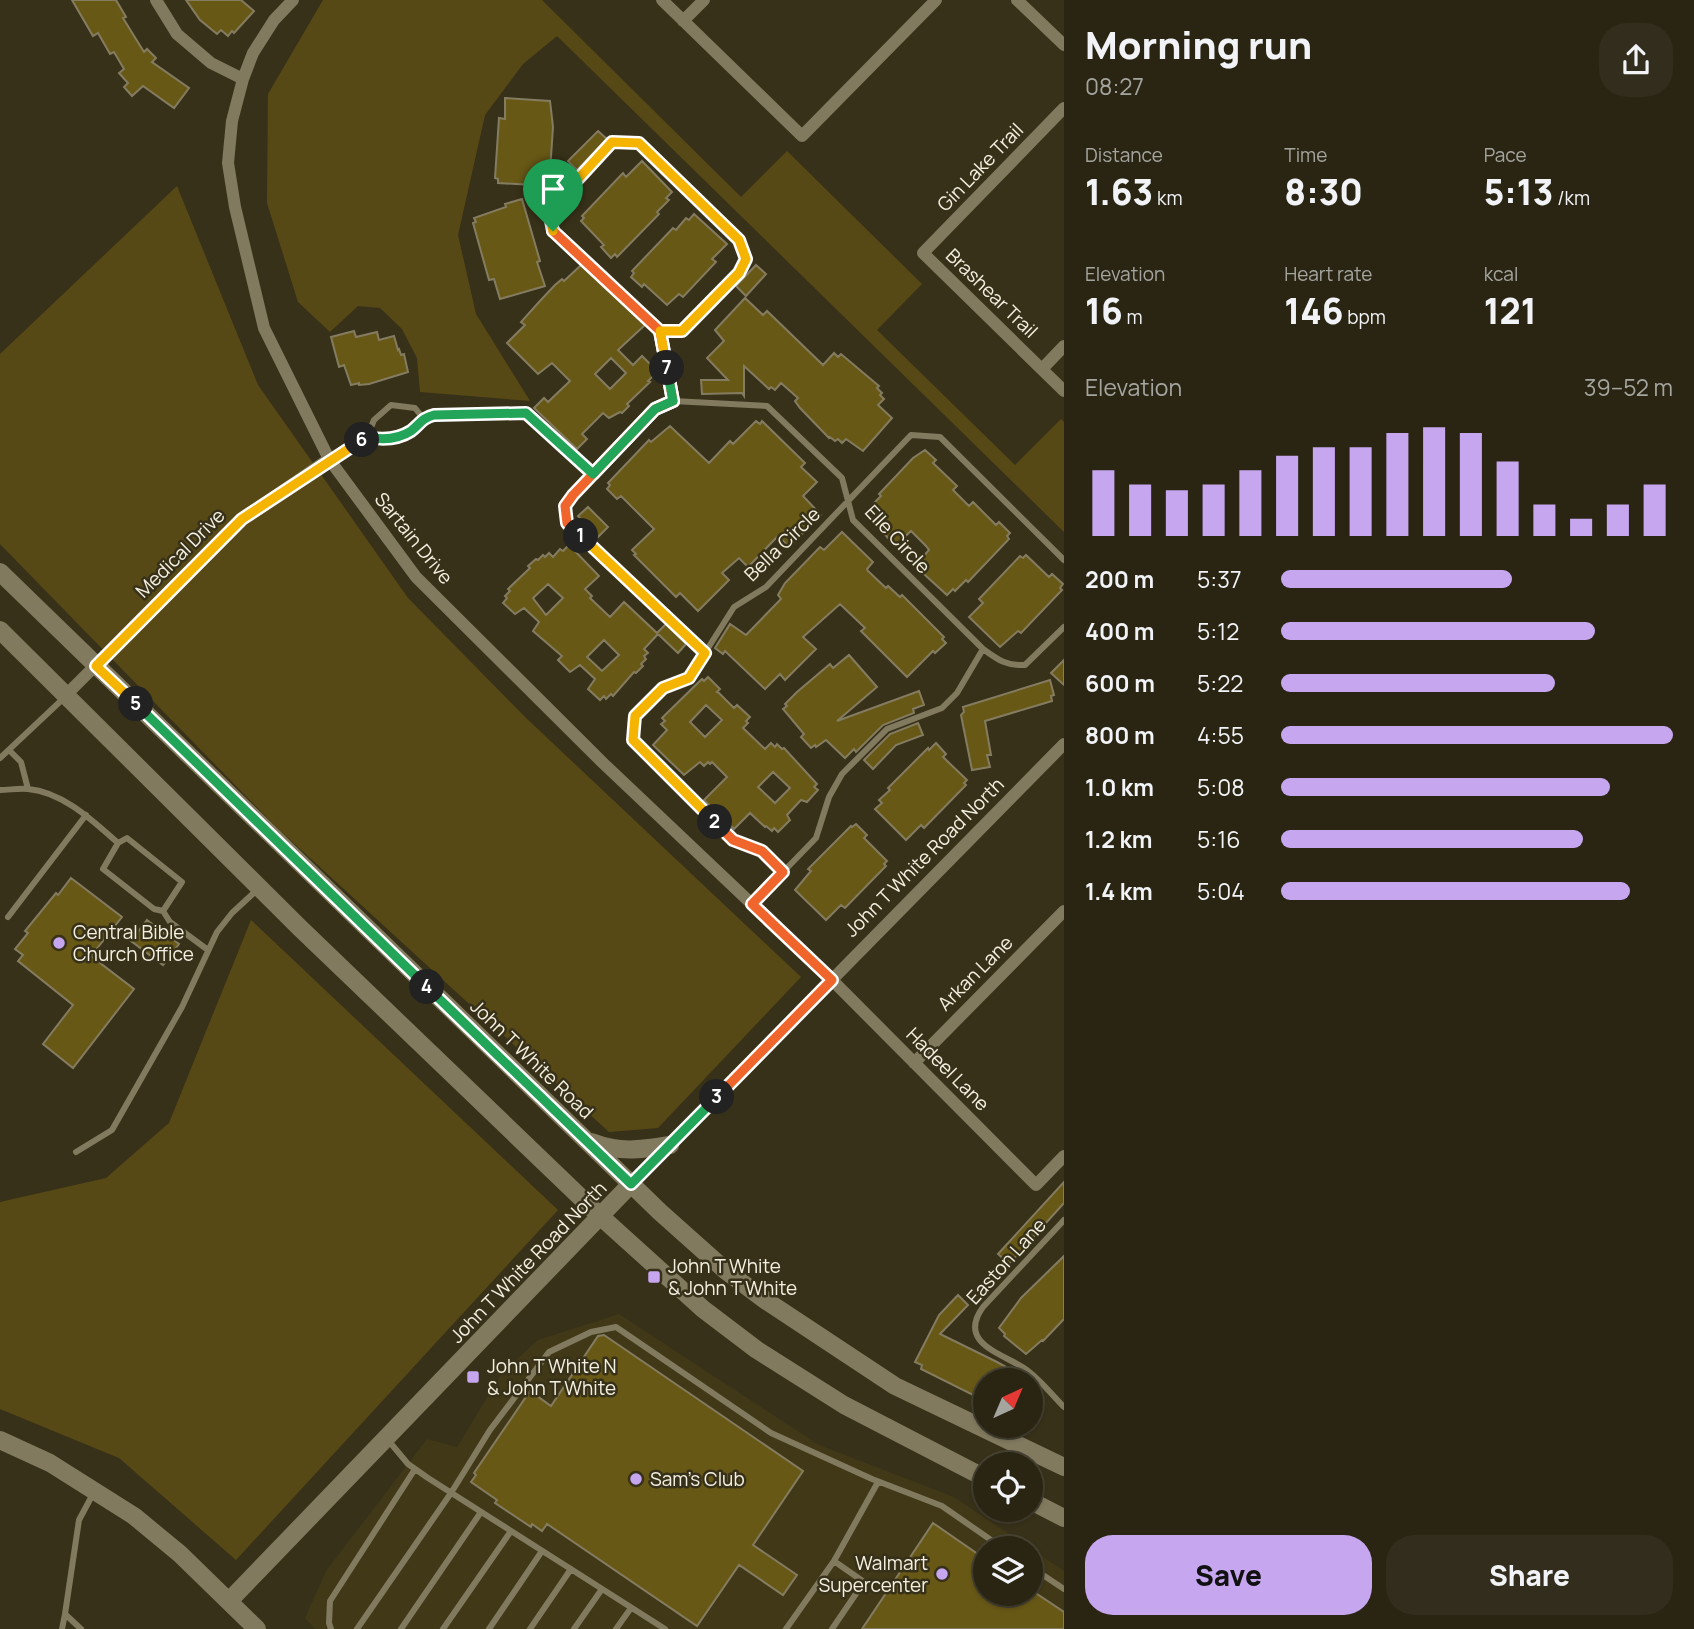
<!DOCTYPE html>
<meta charset="utf-8">
<style>
:root{--surface:#2a2513;--page:#322d1c;--text:#f1f3f6;--muted:#a5a5a0;--line:#464233;--accent:#c7a6f0}
body{margin:0;font-family:Manrope,sans-serif;background:var(--page);color:var(--text);height:100vh;display:flex;flex-direction:column;font-size:26px;white-space:nowrap}
*{box-sizing:border-box;margin:0}
p{font-size:23px;color:var(--muted)}
.icon{flex:none;width:38px;height:38px;fill:none;stroke:currentColor;stroke-width:2;stroke-linecap:round;stroke-linejoin:round}
.map{position:relative;flex:1;overflow:hidden}
.sheet{display:flex;flex-direction:column;background:var(--surface);width:630px}
.sheet>*{flex:none}
.needle{width:46px;rotate:44deg}
.buttons{position:absolute;left:973px;top:1368px;display:grid;gap:14px}
.buttons a{display:grid;place-items:center;width:70px;height:70px;border-radius:50%;background:var(--surface);box-shadow:0 2px 5px #0004,0 0 0 2px var(--line);font-size:35px}
.pin{position:absolute;display:grid;place-items:center;width:60px;height:60px;color:#fff;margin:-72px -30px;border-radius:50% 50% 50% 0;rotate:-45deg;box-shadow:0 0 7px #0007}
.pin .icon{rotate:45deg}
.km{position:absolute;width:35px;height:35px;margin:-18px;border-radius:50%;background:#222;color:#fff;font-size:19px;line-height:35px;text-align:center}
.round{display:grid;place-items:center;flex:none;width:74px;height:74px;border-radius:28px;background:var(--page)}
.summary{display:flex;align-items:center;justify-content:space-between;height:119px;padding:0 21px}
h1{font-size:38px;font-weight:800;line-height:52px}
.stats{display:grid;grid-template-columns:repeat(3,1fr);gap:10px;height:119px;padding:7px 21px}
.stats div{display:grid;align-content:center}
.stats b{font-size:35px;font-weight:800}
.stats small{font-size:19px;font-weight:400}
.stats p{font-size:19px}
.chart{height:196px;padding:14px 21px}
.chart p{display:flex;justify-content:space-between}
.chart svg{width:100%;height:126px;margin-top:7px;stroke:var(--accent);stroke-width:6}
.cta{display:flex;gap:14px;margin-top:auto;padding:14px 21px}
.cta a{flex:1;height:80px;border-radius:28px;background:var(--accent);color:#111;font-size:28px;font-weight:800;line-height:80px;text-align:center}
.cta a+a{background:var(--page);color:var(--text)}
ul{padding:0 21px;list-style:none;font-size:23px}
li{display:grid;grid-template-columns:112px 84px 1fr;align-items:center;height:52px}
li i{height:18px;border-radius:9px;background:var(--accent)}
main{display:flex;flex:1;min-height:0}
.map>svg:first-child{display:block}
</style>
<main>
<div class="map">
<svg width="1064" height="1629" viewBox="0 0 1064 1629">
<rect width="100%" height="100%" fill="#383119"/>
<path fill="#413818" d="M619 1314 819 1445 954 1497 1031 1549H985V1594H1031V1549L1064 1571V1629H315L305 1618 326 1571 427 1439 457 1447 502 1373 538 1340Z"/>
<path fill="#574915" d="M323 0H542L741 197 787 151 922 284 877 330 1015 465 1061 419 1064 422V532L557 36 523 64 485 115 458 235 476 314 530 401 420 392 417 358 402 329 380 308 358 306 330 332 298 302 267 203 268 94Z
M177 186 258 385 408 598 525 717 801 977 658 1128 609 1132 275 826 0 544V354Z
M251 920 558 1210 236 1560 119 1458 0 1409V1202L106 1178 169 1123Z"/>
<path fill="#685816" stroke="#847c61" stroke-width="2" fill-rule="evenodd" d="M72 0H116L126 17 123 18 144 52 147 49 156 58 152 62 189 88 174 108 143 86 132 96 124 87 128 83 119 73 124 69 114 52 110 54 98 33 93 36Z
M186 0H241L254 11 234 33 232 31 228 36 221 30 217 34 200 20Z
M505 98 550 101 553 127 549 186 498 183V179L495 178 499 118 505 119Z
M598 131 607 139 577 170 568 161Z
M642 161 672 192 666 198 669 200 657 212 659 214 617 257 615 254 611 258 601 247 604 245 581 221 584 218 582 216 623 173 626 177Z
M522 199 540 261 537 262 545 286 500 299 494 279 489 280 473 223 476 222 474 218 506 207 505 204Z
M694 214 727 244 712 259 716 262 683 297 679 294 667 305 644 284 642 287 631 277 634 273 632 271 673 228 676 230 686 218 689 220Z
M581 265 645 325 618 350 633 365 642 356 655 369 651 373 654 375 648 381 650 382 627 404 629 406 622 413 620 412 609 418 603 413 582 434 587 439 577 449 534 408 544 398 548 402 570 381 552 363 538 374 507 343 525 325 521 322 539 302 555 285 562 279 564 281ZM611 358 626 373 610 389 595 374Z
M756 265 766 274 746 296 736 286Z
M745 298 763 315 767 311 823 365 834 353 838 357 841 354 879 386 877 388 882 393 880 395 884 399 878 405 892 418 863 451 846 439 842 443 838 439 835 441 830 437 829 438 800 408 795 401 798 398 781 383 775 390 771 387 769 389 744 366V396L742 393 702 394 701 380H728L707 358 724 341 715 330Z
M354 331 356 337 377 332 379 340 394 336 398 350 399 349 401 355 404 354 408 372 369 384 359 385V383L351 385 344 365 339 367 331 337Z
M756 421 760 424 762 421 805 463 801 467 817 482 803 496 821 515 789 547 778 536 748 567 739 558 722 573 729 580 698 611 680 593 676 597 634 555 636 554 632 550 654 529 621 496 617 499 607 489 610 485 608 483 649 440 651 442 670 426 709 463 730 441 733 444Z
M925 450 936 460 933 463 957 486 953 490 969 506 973 502 996 525 999 522 1010 533 1007 536 1009 539 968 582 966 580 955 591 953 589 947 595 915 566 929 550 926 546 911 531 895 546 867 514 871 509 870 507 881 496 879 494 913 458Z
M588 507 608 527 598 537 578 516Z
M842 532 873 562 867 569 868 571 886 588 888 586 900 597 902 595 944 637 942 639 946 643 935 653 933 651 907 677 861 631 865 628 840 604 803 637 816 649 785 680 780 674 765 689 725 651 723 654 715 648 730 624 746 635 781 599 778 595 785 583 820 547 824 550Z
M569 545 599 576 585 589 592 596 590 598 610 617 624 602 657 633 666 624 686 644 678 653 658 634 644 649 648 653 644 656 646 659 641 664 643 666 636 673 634 672 613 696 611 694 606 699 604 696 600 700 588 689 595 679 580 665 570 672 558 660 562 656 533 631 539 622 524 608 515 614 503 603 507 598 505 596 510 591 508 589 530 568 528 566 536 559 538 560 543 555 545 557 549 553 553 557 560 549 563 551ZM548 584 563 598 546 615 533 598ZM604 640 619 655 602 671 587 657Z
M1026 555 1049 577 1052 574 1063 584 1060 588 1062 590 1021 633 1018 631 1000 647 969 617 983 603 979 599 1020 556 1023 558Z
M849 655 877 687 837 721 919 691 924 705 913 709 914 713 883 725 856 752 854 749 845 758 826 740 816 747 815 745 811 748 801 737 804 734 783 709 787 706 785 704 797 692 830 664 833 668Z
M1064 660V685L1051 673Z
M708 677 720 689 717 692 719 693 734 708 737 705 750 717 746 721 748 723 743 728 765 749 771 743 775 747 777 744 782 749 784 748 817 784 814 787 818 790 807 802 801 800 787 815 790 820 778 832 774 828 772 831 766 826 765 827 750 813 734 829 704 800 727 777 712 762 710 764 708 762 704 766 700 762 684 775 653 745 667 730 661 724 665 721 662 718 667 713 702 679 704 681ZM706 705 722 720 705 737 690 722ZM773 772 790 788 775 803 758 787Z
M1050 680 1054 695 1051 696 1052 701 985 721 991 755H987L990 767 972 770 961 715 964 712 963 707Z
M918 723 923 735 896 745 873 769 864 760 890 734Z
M936 743 946 754 943 757 967 780 964 783 966 785 924 828 921 825 906 840 875 809 882 803 879 800 890 790 888 788 928 748 929 750Z
M856 824 867 835 864 838 887 861 884 864 886 866 845 908 841 905 826 920 795 890 811 871 808 869 851 826 852 827Z
M71 878 122 917 91 956 134 989 73 1068 43 1044 73 1005 18 961 23 955 15 949 28 933 25 931 56 893 58 895Z
M147 920 179 944 163 965 131 941Z
M1064 1182V1203L1009 1264 998 1254Z
M1064 1256V1319L1043 1341 1042 1340 1026 1354 1004 1336 1005 1334 999 1328 1021 1298Z
M958 1295 968 1305 940 1334 997 1362 1010 1369 1008 1372 1026 1381H985V1401L921 1369 922 1365 915 1362 939 1315Z
M604 1335 803 1471 753 1545 797 1575 783 1595 739 1565 697 1626 547 1524 542 1531 532 1524 531 1527 495 1503 497 1500 471 1482 476 1475 474 1473 530 1391 551 1406 598 1336Z
M933 1523 985 1559V1594H1037L1064 1612V1629H862Z"/>
<g fill="none" stroke-linecap="round" stroke-linejoin="round">
<path stroke="#827a5f" stroke-width="6" d="M660 331H682L739 273 746 259 739 240 639 143 612 142 554 205 550 216 553 231 660 331 673 401
M367 437 374 420 391 405 415 408 423 418
M329 459 367 437C382 440 397 440 411 431 420 424 422 418 434 415L526 413 593 474
M704 653 567 523 565 506 573 495 655 409 673 401 767 406 842 478 853 520 983 649
M10 751 21 762 28 789
M0 758 65 697
M0 790C9 790 19 788 28 789 63 792 93 821 118 843L127 838 182 882 163 911 154 909 103 869 118 843
M783 872 762 851 733 840 633 740 635 716 663 688 689 678 734 607 766 587 911 435 940 437 1064 560
M752 904 816 838 829 797 842 774 887 729 942 708 957 693 983 649C998 660 1006 666 1025 665L1064 627
M163 911 170 922 208 950
M8 917 86 815
M76 1152 112 1130 182 1007 217 932 232 913 258 889
M1064 1220 983 1307C957 1343 1001 1353 1024 1368 1039 1378 1052 1395 1064 1407
M388 1440 408 1464 428 1478 665 1629
M834 1561 878 1482
M1031 1567 1064 1589
M62 1629 65 1614
M81 1629 65 1614 79 1520 94 1492
M331 1629 329 1623 330 1601 415 1469
M357 1629 451 1493 490 1430 549 1352 591 1332 616 1327 771 1433 872 1479 942 1506 1004 1549
M401 1629 481 1512
M443 1629 511 1531
M489 1629 542 1551
M530 1629 571 1569
M574 1629 602 1589
M616 1629 631 1608
M786 1629 834 1561 864 1582 832 1629"/>
<path stroke="#827a5f" stroke-width="12" d="M156 0 177 34 211 63 243 79
M293 0 274 20 253 53 243 79 232 121 228 163 235 207 264 328 329 459 416 577 604 764 832 980 1036 1185 1064 1156
M662 0 802 136 936 0
M1017 0 1064 45
M683 21 704 0
M1064 108 923 253 1064 391
M1042 369 1064 346
M66 695 242 519 329 459
M914 1063 1064 911
M631 1184 1064 744"/>
<path stroke="#827a5f" stroke-width="18" d="M0 572 660 1212 725 1270 765 1300 895 1386 1064 1467
M0 630 300 928 600 1216 703 1309 757 1350 844 1405 985 1478
M591 1142C620 1153 639 1150 670 1145
M0 1440 50 1463 134 1516 180 1554 257 1629
M1031 1501 1064 1518
M229 1601 631 1184"/>
</g>
<g fill="none" stroke-linecap="round" stroke-linejoin="round">
<g stroke="#fff" stroke-width="14">
<path id="split-1" d="M553 231 660 331 673 401 655 409 573 495 565 506 567 523 581 536"/>
</g>
<g stroke="#fff" stroke-width="14">
<path id="split-2" d="M581 536 705 653 689 678 663 688 635 716 633 740 715 822"/>
</g>
<g stroke="#fff" stroke-width="14">
<path id="split-3" d="M715 822 733 840 762 851 783 872 752 904 832 980 717 1097"/>
</g>
<g stroke="#fff" stroke-width="14">
<path id="split-4" d="M427 987 631 1184 717 1097"/>
</g>
<g stroke="#fff" stroke-width="14">
<path id="split-5" d="M136 704 427 987"/>
</g>
<g stroke="#fff" stroke-width="14">
<path id="split-6" d="M136 704 96 666 242 519 362 440"/>
</g>
<g stroke="#fff" stroke-width="14">
<path id="split-7" d="M362 440 367 437C382 440 397 440 411 431 420 424 422 418 434 415L526 413 593 474 655 409 673 401 667 368"/>
</g>
<g stroke="#fff" stroke-width="14">
<path id="split-8" d="M553 231 550 216 554 205 612 142 639 143 739 240 746 259 739 273 682 331H660L667 368"/>
</g>
<use href="#split-1" stroke="#f0652b" stroke-width="9"/>
<use href="#split-2" stroke="#f5b400" stroke-width="9"/>
<use href="#split-3" stroke="#f0652b" stroke-width="9"/>
<use href="#split-4" stroke="#22a559" stroke-width="9"/>
<use href="#split-5" stroke="#22a559" stroke-width="9"/>
<use href="#split-6" stroke="#f5b400" stroke-width="9"/>
<use href="#split-7" stroke="#22a559" stroke-width="9"/>
<use href="#split-8" stroke="#f5b400" stroke-width="9"/>
</g>
<g fill="#c7a6f0" stroke="#383119" stroke-width="2.5">
<circle cx="59" cy="943" r="7"/>
<rect x="647" y="1270" width="14" height="14" rx="3.5"/>
<rect x="466" y="1370" width="14" height="14" rx="3.5"/>
<circle cx="636" cy="1479" r="7"/>
<circle cx="942" cy="1574" r="7"/>
</g>
<g text-anchor="middle" dominant-baseline="central" stroke-width="5" stroke-linejoin="round" paint-order="stroke">
<g font-size="19" fill="#f4f0e1" stroke="#383119">
<text transform="translate(980 167) rotate(-46)">Gin Lake Trail</text>
<text transform="translate(992 293) rotate(44)">Brashear Trail</text>
<text transform="translate(414 538) rotate(51)">Sartain Drive</text>
<text transform="translate(898 539) rotate(47)">Elle Circle</text>
<text transform="translate(782 544) rotate(-44)">Bella Circle</text>
<text transform="translate(180 553) rotate(-45)">Medical Drive</text>
<text transform="translate(924 857) rotate(-45)">John T White Road North</text>
<text transform="translate(975 973) rotate(-45)">Arkan Lane</text>
<text transform="translate(532 1059) rotate(44)">John T White Road</text>
<text transform="translate(948 1069) rotate(45)">Hadeel Lane</text>
<text transform="translate(1006 1261) rotate(-48)">Easton Lane</text>
<text transform="translate(528 1262) rotate(-46)">John T White Road North</text>
</g>
<g font-size="19" fill="#f4f0e1" stroke="#383119" text-anchor="start">
<text x="73" y="932">Central Bible<tspan x="73" dy="22">Church Office</tspan></text>
<text x="668" y="1266">John T White<tspan x="668" dy="22">&amp; John T White</tspan></text>
<text x="487" y="1366">John T White N<tspan x="487" dy="22">&amp; John T White</tspan></text>
<text x="650" y="1479">Sam's Club</text>
<text x="928" y="1563" text-anchor="end">Walmart<tspan x="928" dy="22">Supercenter</tspan></text>
</g>
</g>
</svg>
<div class="buttons">
<a><svg class="needle" viewBox="-14 -14 28 28"><path d="M0-13l5 13h-10z" fill="#e53935"/><path d="M0 13l5-13h-10z" fill="#a5a5a0"/></svg></a>
<a><svg class="icon" aria-label="locate" viewBox="0 0 24 24"><circle cx="12" cy="12" r="6"/><path d="M12 2v4M12 18v4M2 12h4M18 12h4"/></svg></a>
<a><svg class="icon" aria-label="layers" viewBox="0 0 24 24"><path d="M12 4l9 5-9 5-9-5zM3 14l9 5 9-5"/></svg></a>
</div>
<div class="pin" style="left:553px;top:231px;background:#1e9e55"><svg class="icon" aria-label="arrive" viewBox="0 0 24 24"><path d="M6 21V4h12l-3 4 3 4H6"/></svg></div>
<b class="km" style="left:581px;top:536px">1</b>
<b class="km" style="left:715px;top:822px">2</b>
<b class="km" style="left:717px;top:1097px">3</b>
<b class="km" style="left:427px;top:987px">4</b>
<b class="km" style="left:136px;top:704px">5</b>
<b class="km" style="left:362px;top:440px">6</b>
<b class="km" style="left:667px;top:368px">7</b>
</div>
<section class="sheet">
<div class="summary"><div><h1>Morning run</h1><p>08:27</p></div><a class="round"><svg class="icon" aria-label="share" viewBox="0 0 24 24"><path d="M12 15V3M7 8l5-5 5 5M5 13v7h14v-7"/></svg></a></div>
<div class="stats">
<div><p>Distance</p><b>1.63<small> km</small></b></div>
<div><p>Time</p><b>8:30</b></div>
<div><p>Pace</p><b>5:13<small> /km</small></b></div>
</div>
<div class="stats">
<div><p>Elevation</p><b>16<small> m</small></b></div>
<div><p>Heart rate</p><b>146<small> bpm</small></b></div>
<div><p>kcal</p><b>121</b></div>
</div>
<div class="chart"><p><span>Elevation</span>39–52 m</p>
<svg viewBox="0 0 160 44" preserveAspectRatio="none"><path d="M5 44V21M15 44V26M25 44V28M35 44V26M45 44V21M55 44V16M65 44V13M75 44V13M85 44V8M95 44V6M105 44V8M115 44V18M125 44V33M135 44V38M145 44V33M155 44V26"/></svg>
</div>
<ul>
<li><b>200 m</b>5:37<i style="width:59%"></i></li>
<li><b>400 m</b>5:12<i style="width:80%"></i></li>
<li><b>600 m</b>5:22<i style="width:70%"></i></li>
<li><b>800 m</b>4:55<i style="width:100%"></i></li>
<li><b>1.0 km</b>5:08<i style="width:84%"></i></li>
<li><b>1.2 km</b>5:16<i style="width:77%"></i></li>
<li><b>1.4 km</b>5:04<i style="width:89%"></i></li>
</ul>
<div class="cta"><a>Save</a><a>Share</a></div>
</section>
</main>
